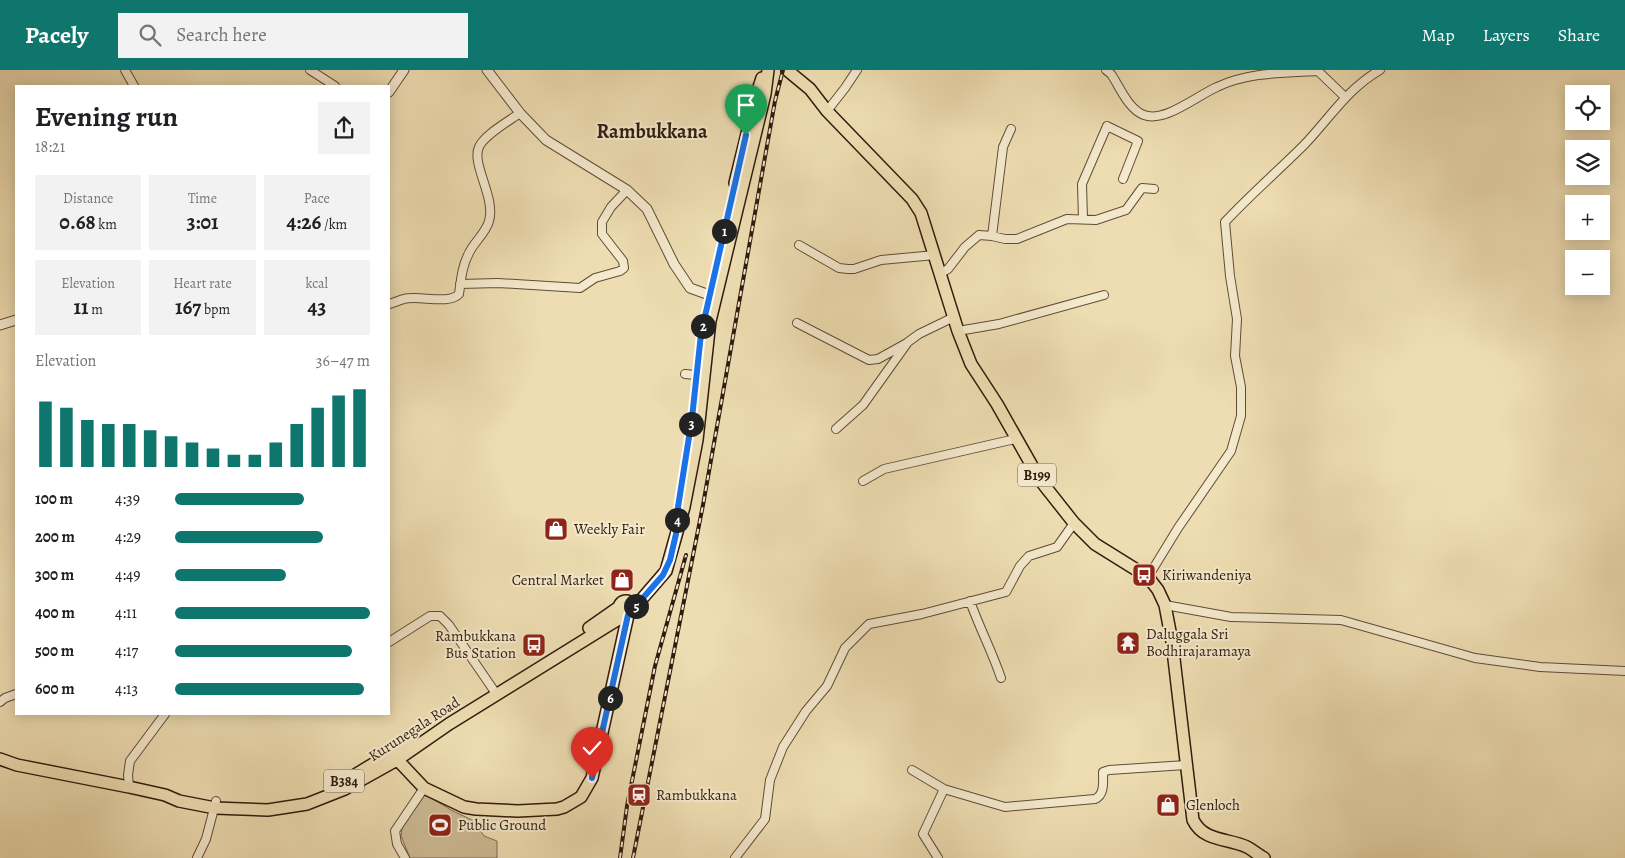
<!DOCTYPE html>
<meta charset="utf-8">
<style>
:root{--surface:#fff;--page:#f2f2f2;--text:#202124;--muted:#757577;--accent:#0f766e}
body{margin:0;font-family:Alegreya,serif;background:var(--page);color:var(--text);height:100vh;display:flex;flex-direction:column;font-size:19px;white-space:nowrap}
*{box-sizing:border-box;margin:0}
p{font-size:16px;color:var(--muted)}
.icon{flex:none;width:28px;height:28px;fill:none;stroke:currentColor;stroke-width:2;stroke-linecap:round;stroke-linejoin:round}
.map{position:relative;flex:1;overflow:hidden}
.sheet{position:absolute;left:15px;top:15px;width:375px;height:630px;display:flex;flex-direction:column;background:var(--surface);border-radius:0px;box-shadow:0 2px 12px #0003}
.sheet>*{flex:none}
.tools{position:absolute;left:1565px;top:15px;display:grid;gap:10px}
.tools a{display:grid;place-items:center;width:45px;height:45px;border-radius:0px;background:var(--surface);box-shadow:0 2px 12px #0003;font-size:25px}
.pin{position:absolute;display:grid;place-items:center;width:42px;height:42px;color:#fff;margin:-51px -21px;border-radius:50% 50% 50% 0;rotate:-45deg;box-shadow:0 0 5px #0007}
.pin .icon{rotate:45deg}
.km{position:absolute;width:25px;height:25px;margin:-12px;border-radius:50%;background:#222;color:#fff;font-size:14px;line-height:25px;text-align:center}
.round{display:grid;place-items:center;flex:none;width:52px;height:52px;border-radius:0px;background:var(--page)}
.headline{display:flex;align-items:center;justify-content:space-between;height:85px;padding:0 20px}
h1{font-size:28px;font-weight:700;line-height:38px}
.figures{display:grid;grid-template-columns:repeat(3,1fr);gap:8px;height:85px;padding:5px 20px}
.figures div{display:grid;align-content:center;border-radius:0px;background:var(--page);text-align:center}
.figures b{font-size:21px;font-weight:700}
.figures small{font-size:14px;font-weight:400}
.figures p{font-size:14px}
.chart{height:140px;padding:10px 20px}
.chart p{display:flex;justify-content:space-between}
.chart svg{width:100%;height:90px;margin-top:5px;stroke:var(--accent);stroke-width:6}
ul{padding:0 20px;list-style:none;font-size:16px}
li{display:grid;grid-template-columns:80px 60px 1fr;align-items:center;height:38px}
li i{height:12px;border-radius:6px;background:var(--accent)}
header{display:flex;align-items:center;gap:30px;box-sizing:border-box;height:70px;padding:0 25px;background:var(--accent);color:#fff}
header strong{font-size:24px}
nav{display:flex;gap:28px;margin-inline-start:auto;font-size:18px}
.search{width:350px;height:45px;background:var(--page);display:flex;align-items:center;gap:12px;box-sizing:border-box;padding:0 18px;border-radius:0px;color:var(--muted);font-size:19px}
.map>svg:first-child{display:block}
</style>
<header>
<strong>Pacely</strong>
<div class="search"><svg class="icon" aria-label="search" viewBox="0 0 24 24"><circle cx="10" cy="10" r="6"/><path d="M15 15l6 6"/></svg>Search here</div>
<nav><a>Map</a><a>Layers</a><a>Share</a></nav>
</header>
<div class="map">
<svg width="1625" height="788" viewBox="0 0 1625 788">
<rect width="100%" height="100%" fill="#eeddb2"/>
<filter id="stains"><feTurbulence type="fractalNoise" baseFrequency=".004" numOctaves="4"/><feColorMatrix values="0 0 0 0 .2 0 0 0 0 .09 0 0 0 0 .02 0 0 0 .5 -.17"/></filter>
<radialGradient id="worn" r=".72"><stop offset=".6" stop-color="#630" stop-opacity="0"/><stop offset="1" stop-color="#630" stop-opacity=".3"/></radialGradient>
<path fill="#cebc96" stroke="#806c52" d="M425 724 451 740 474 751 484 766 497 771V788H410L401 766 402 758Z"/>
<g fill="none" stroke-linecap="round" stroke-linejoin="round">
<g stroke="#604c36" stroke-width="10">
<path id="minor" d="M125 0 134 16
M310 0 335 16
M1106 0 1111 4C1120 17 1128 39 1144 45 1165 53 1198 25 1217 17 1248 2 1284 3 1318 1L1345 27
M827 41 845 18 857 0
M1083 149 1082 114 1107 56 1138 71 1123 109
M992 166 1003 77 1011 59
M799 175 839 198 848 199H854L881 190 935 185
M941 203 948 199 965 177 979 165 992 166 1005 169H1017L1067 149 1096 150 1126 140 1142 118 1154 119
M460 214 498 213 580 218 595 208 620 201 624 198 623 191 602 164V152L611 137 627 120
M389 234C394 233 399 230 404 229 419 225 449 235 459 224 461 210 462 196 469 183 474 172 486 163 489 151 496 128 471 94 479 77 484 65 509 51 520 43
M797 253 869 290 878 289 907 273
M958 261 999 254 1104 225
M685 304 696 305
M836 359 863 335 908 272 919 264 954 247
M863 411 884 399 1015 369
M1148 507 1178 458 1231 381 1241 346V317L1235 286 1237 249 1230 206 1225 152C1250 125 1278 101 1304 75 1329 49 1347 19 1380 0
M970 531C979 557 992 581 1001 608
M1165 535 1231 547 1341 550 1475 588 1540 597 1625 601
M389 572 430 546H440L449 555 497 625
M0 632 5 628 16 624
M912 700 944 719 1005 737 1095 729C1105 725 1103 711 1103 702L1109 700 1186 695
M129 717 128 705 130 691 165 644
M197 788 206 769 216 731
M405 788 397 774 395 761 424 718
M735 788 765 749 770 710 783 677 806 641 827 616 845 578 869 554 922 544 1006 522 1020 496 1029 486 1057 477 1074 453
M938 788 923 764 944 719"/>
</g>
<g stroke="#604c36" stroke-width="11">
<path id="tertiary" d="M487 0 520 43 546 70 627 120 647 139 674 194 690 218 715 227
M389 22 404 0
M0 255 16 250"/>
</g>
<g stroke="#311b0d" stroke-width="14">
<path id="primary" d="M787 0 810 19 827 41 912 129 921 143 958 261 971 294 997 334 1040 410 1074 453 1095 474 1148 507 1158 520 1165 535 1172 572 1193 750C1204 772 1228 768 1247 777 1253 780 1258 785 1264 788
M735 113 757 23 762 8
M619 538a7 7 0 1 1 14 0a7 7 0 1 1-14 0Z
M634 538 666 501 684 437 697 370 710 251 765 24 768 0
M589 558 619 537
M392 684 424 718 464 737 476 739 518 741 557 739 564 737 581 727 592 708 628 545
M0 689 17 695 129 717 165 725 179 731 215 738 268 740 307 734 345 719 397 690 449 654 625 545
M350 708 411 671"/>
</g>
<use href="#minor" stroke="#f4e9cd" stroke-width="8"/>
<use href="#tertiary" stroke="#f4e9cd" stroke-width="9"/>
<use href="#primary" stroke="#eeddb2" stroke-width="11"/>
<g stroke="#311b0d" stroke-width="4">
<path id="rail" d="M620 788 627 736 655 596 686 485
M633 788 703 435 775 31 783 0"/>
</g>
<use href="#rail" stroke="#f4e9cd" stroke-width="2" stroke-dasharray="5.5" stroke-linecap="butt"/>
</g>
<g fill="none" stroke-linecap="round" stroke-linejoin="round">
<g stroke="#fff" stroke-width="10">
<path id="route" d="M592 708 628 545 663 505 670 490 676 464 678 437 692 348 701 264 746 65"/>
</g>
<use href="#route" stroke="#1a73e8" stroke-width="6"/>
</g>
<defs>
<g id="shop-square" transform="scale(1.25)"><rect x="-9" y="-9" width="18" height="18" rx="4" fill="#8f2418" stroke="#f4e9cd"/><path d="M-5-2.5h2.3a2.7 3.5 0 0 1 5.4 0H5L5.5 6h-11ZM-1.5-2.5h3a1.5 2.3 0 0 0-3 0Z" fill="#fff"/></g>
<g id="bus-square" transform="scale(1.25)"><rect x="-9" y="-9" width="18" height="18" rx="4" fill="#8f2418" stroke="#f4e9cd"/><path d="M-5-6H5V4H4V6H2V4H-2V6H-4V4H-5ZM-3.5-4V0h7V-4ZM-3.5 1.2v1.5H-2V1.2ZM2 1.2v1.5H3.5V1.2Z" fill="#fff"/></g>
<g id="temple-square" transform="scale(1.25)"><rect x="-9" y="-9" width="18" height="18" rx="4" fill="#8f2418" stroke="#f4e9cd"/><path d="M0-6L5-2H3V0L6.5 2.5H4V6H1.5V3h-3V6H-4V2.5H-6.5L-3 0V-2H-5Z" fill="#fff"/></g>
<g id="station-square" transform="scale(1.25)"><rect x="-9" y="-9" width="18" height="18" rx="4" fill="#8f2418" stroke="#f4e9cd"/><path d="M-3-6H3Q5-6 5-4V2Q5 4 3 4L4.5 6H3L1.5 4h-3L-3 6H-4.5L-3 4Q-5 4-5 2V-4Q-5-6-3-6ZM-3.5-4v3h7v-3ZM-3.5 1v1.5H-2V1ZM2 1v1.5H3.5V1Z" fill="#fff"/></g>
<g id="stadium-square" transform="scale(1.25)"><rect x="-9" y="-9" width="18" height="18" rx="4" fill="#8f2418" stroke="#f4e9cd"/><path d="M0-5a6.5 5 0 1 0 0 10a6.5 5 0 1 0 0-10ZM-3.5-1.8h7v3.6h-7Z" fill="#fff"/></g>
</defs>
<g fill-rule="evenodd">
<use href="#shop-square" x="556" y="459"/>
<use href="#bus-square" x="1144" y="505"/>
<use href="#shop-square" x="622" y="510"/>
<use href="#temple-square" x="1128" y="573"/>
<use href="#bus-square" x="534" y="575"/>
<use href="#station-square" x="639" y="725"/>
<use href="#shop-square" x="1168" y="735"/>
<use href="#stadium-square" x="440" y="755"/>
</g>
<g text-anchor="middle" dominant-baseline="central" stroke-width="4" stroke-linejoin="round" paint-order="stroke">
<g fill="#f4e9cd" stroke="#6c5947" stroke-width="1">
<rect x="1018" y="393.5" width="38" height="23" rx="4"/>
<rect x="324" y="699.5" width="40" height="23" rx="4"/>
</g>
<g font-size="14" font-weight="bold" fill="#311b0d">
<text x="1037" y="405">B199</text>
<text x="344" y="711">B384</text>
</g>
<g font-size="15" fill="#311b0d" stroke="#f4e9cd" text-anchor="start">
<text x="574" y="459">Weekly Fair</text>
<text x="1162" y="505">Kiriwandeniya</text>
<text x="604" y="510" text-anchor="end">Central Market</text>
<text x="1146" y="564">Daluggala Sri<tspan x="1146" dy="17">Bodhirajaramaya</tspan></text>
<text x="516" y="566" text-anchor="end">Rambukkana<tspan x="516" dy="17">Bus Station</tspan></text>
<text x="656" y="725">Rambukkana</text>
<text x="1186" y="735">Glenloch</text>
<text x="458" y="755">Public Ground</text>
</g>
<g font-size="15" fill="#311b0d" stroke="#f4e9cd">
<text transform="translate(414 659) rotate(-33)">Kurunegala Road</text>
</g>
<g font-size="20" font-weight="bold" fill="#311b0d" stroke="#f4e9cd">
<text x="652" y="61">Rambukkana</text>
</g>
</g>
<rect width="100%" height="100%" filter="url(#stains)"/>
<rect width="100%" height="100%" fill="url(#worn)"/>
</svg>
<div class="tools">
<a><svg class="icon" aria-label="locate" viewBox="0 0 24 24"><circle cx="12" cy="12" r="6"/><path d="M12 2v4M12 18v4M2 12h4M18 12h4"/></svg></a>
<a><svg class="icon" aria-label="layers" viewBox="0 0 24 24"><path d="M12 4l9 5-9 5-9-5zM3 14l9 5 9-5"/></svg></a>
<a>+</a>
<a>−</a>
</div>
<div class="pin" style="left:746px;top:65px;background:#1e9e55"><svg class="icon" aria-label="arrive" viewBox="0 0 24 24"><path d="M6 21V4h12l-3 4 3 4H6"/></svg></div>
<div class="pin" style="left:592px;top:708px;background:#d93025"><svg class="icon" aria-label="check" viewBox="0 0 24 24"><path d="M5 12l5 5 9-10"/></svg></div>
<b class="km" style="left:724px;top:161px">1</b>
<b class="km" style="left:703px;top:256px">2</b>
<b class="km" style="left:691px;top:354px">3</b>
<b class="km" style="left:677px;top:450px">4</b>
<b class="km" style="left:636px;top:536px">5</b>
<b class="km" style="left:610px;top:628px">6</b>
<section class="sheet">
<div class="headline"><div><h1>Evening run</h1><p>18:21</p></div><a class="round"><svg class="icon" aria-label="share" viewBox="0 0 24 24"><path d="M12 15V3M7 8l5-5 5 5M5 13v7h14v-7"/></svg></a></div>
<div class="figures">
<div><p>Distance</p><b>0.68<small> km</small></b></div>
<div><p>Time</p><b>3:01</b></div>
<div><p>Pace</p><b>4:26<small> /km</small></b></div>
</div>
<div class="figures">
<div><p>Elevation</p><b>11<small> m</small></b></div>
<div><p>Heart rate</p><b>167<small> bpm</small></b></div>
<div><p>kcal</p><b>43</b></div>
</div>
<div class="chart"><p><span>Elevation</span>36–47 m</p>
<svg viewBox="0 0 160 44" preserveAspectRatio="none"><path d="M5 44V12M15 44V15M25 44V21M35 44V23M45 44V23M55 44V26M65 44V29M75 44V32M85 44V35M95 44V38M105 44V38M115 44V32M125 44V23M135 44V15M145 44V9M155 44V6"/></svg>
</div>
<ul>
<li><b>100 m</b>4:39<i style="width:66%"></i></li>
<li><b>200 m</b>4:29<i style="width:76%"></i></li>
<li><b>300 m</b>4:49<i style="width:57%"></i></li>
<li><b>400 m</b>4:11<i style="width:100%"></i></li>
<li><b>500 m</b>4:17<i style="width:91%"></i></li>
<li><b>600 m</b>4:13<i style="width:97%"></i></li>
</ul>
</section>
</div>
